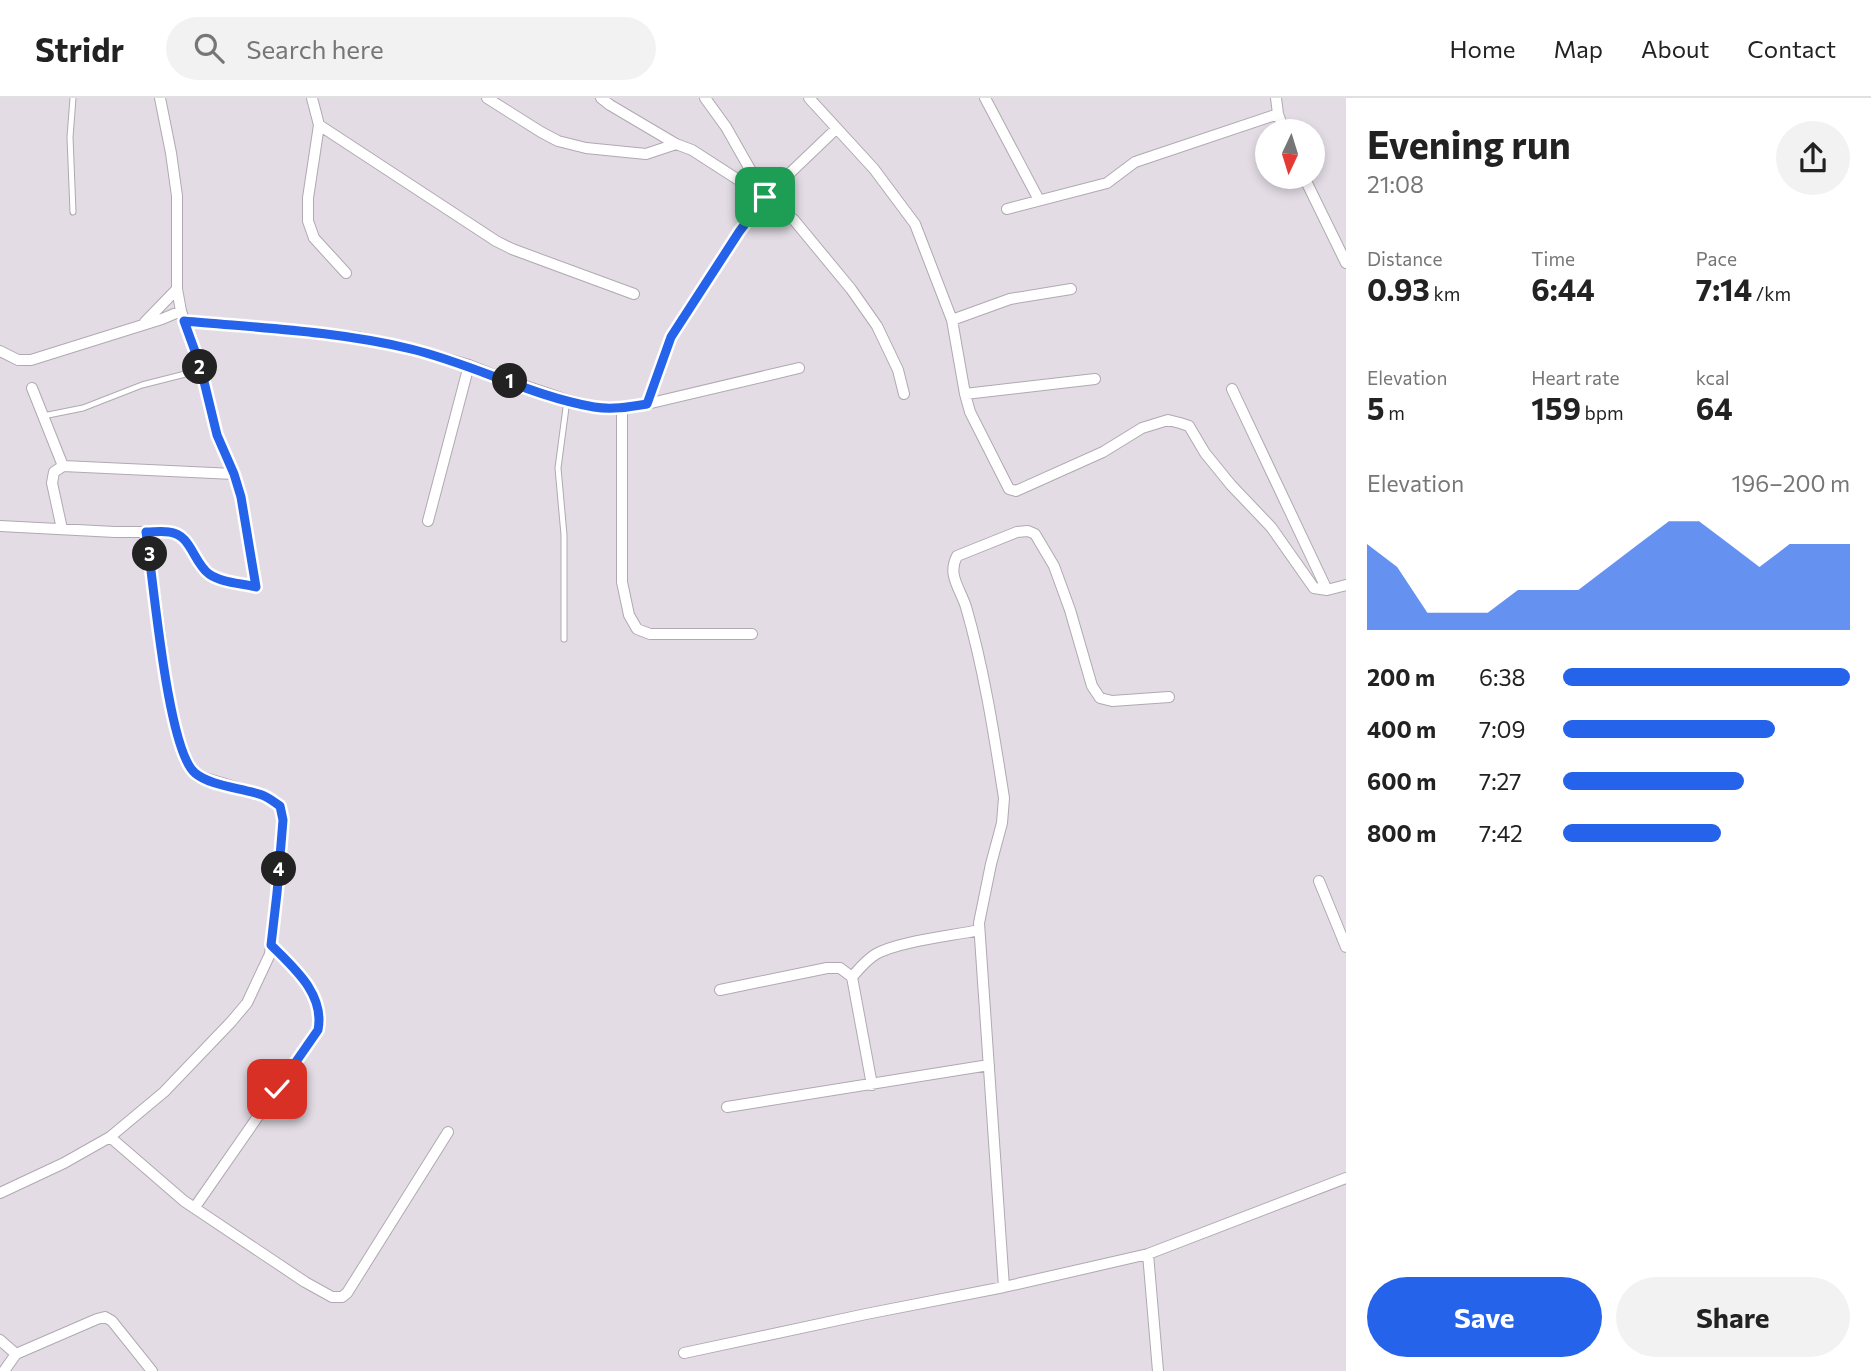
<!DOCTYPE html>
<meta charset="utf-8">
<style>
:root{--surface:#fff;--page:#f2f2f2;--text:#222;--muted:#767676;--line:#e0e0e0;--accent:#2563eb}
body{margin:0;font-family:Commissioner,sans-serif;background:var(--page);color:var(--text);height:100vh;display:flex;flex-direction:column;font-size:26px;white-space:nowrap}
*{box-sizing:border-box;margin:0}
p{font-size:23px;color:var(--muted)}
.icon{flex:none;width:38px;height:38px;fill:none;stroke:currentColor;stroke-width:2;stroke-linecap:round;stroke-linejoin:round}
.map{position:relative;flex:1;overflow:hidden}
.side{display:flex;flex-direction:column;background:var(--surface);width:525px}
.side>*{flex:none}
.needle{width:46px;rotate:184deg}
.fabs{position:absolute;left:1255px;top:21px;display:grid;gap:14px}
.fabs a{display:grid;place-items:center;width:70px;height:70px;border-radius:50%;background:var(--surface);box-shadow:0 4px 10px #0003;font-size:35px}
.pin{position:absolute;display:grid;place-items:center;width:60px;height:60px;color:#fff;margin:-30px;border-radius:14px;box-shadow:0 4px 10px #0006}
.km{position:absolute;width:35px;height:35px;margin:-18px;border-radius:50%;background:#222;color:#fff;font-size:19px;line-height:35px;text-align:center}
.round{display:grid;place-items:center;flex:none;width:74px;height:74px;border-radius:37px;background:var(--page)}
.overview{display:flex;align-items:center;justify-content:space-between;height:119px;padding:0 21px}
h1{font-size:38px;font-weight:700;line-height:52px}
.stats{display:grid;grid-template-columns:repeat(3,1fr);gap:10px;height:119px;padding:7px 21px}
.stats div{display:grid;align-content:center}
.stats b{font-size:30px;font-weight:700}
.stats small{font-size:19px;font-weight:400}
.stats p{font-size:19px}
.chart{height:196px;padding:14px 21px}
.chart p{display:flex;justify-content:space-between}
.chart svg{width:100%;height:126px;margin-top:7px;fill:var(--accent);opacity:.7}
.cta{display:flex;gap:14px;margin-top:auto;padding:14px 21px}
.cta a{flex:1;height:80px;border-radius:42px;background:var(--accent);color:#fff;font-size:28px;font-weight:700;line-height:80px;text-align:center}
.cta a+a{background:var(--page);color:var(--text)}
ul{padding:0 21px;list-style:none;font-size:23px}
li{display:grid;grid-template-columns:112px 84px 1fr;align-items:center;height:52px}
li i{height:18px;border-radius:9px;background:var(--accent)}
header{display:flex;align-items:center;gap:42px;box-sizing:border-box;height:98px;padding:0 35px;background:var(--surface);border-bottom:2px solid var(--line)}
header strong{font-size:33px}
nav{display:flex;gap:38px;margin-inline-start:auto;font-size:24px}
.search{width:490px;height:63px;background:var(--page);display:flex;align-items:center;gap:18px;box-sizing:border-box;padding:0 24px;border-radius:38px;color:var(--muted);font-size:26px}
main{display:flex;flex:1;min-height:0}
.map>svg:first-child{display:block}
</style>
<header>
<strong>Stridr</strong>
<div class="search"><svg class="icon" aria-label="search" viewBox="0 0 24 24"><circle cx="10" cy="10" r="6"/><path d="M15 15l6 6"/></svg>Search here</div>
<nav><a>Home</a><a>Map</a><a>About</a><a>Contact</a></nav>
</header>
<main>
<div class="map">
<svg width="1346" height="1273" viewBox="0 0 1346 1273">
<rect width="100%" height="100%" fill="#e3dce5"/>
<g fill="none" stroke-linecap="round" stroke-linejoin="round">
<g stroke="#b0a9b1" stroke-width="7">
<path id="service" d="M73 0 70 39 73 114
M43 318 83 310 142 287 201 272
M564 541V437L558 370 567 302"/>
</g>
<g stroke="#b0a9b1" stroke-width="12">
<path id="minor" d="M312 0 319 27 308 100V123L314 140 346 175
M487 0 541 34 558 43 586 50 646 56 676 46 692 52 765 99 794 122 851 191 877 228 898 272 904 296
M601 0 610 7 676 46
M705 0 726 29 764 96
M809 0 874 71 915 126 952 222 965 296 970 314 1009 391 1016 393 1103 354 1142 330 1168 322 1180 325 1189 328 1205 355 1231 387 1271 429 1314 490 1327 492 1346 487
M985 0 1039 102
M1276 0 1278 16 1284 33
M319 27 496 143 512 151 634 196
M1304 79 1346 165
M1007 111 1107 85 1135 64 1278 16
M952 222 1010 201 1071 191
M184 223 358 239 413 251 469 267 499 279 567 302 595 309 622 310V484L629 517 637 531 650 536H752
M145 224 177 191
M0 253 18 262H31L162 221 181 213
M32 290 63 368
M1232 291 1327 492
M965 296 1095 281
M647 306 671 239 739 134 765 99 836 31
M622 310 647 306 799 270
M428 423 469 267
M0 428 115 434H170L184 440 199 465 208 475 218 481 256 489 241 399 234 376 217 337 199 266 181 213 177 191V98L171 55 160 0
M62 431 52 385 54 374 63 368 234 376
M1319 783 1346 849
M852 879C859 871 866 862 876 856 899 843 952 838 979 832
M720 892 827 870H840L852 879 872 987
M727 1009 989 967
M110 1039 184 1103 305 1184 332 1199H342L347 1195 448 1034
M0 1095 64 1065 110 1039 164 994 231 924 247 905 270 856 277 795 283 722 280 708 263 697 198 678C170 650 165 573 160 535 155 501 151 467 146 434
M195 1109 318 932C325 895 294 870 271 847
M1148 1156 1158 1273
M1004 1189 979 825 991 766 1002 725 1004 700C994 636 984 571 966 509 960 490 947 477 957 458L1017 434 1028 433 1035 436 1054 468 1070 512 1092 588 1100 600 1112 603 1169 599
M0 1242 16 1256
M684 1255 866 1216 1004 1189 1148 1156 1346 1080
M4 1273 16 1256 97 1221 105 1219 112 1223 152 1273"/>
</g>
<use href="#service" stroke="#fff" stroke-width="5"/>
<use href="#minor" stroke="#fff" stroke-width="10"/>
</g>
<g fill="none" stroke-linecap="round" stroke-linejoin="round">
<g stroke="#fff" stroke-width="14">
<path id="route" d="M277 991 318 932C325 896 294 870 271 847L277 795 283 722 280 708C274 704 268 699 262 697 243 690 210 688 195 675 167 652 153 477 146 434 154 434 161 433 169 434 191 436 193 464 209 476 222 485 241 485 256 489L241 399 234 376 217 337 200 267 184 223C260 230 337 233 411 251 473 266 531 298 594 309 612 312 629 309 647 306L671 239 739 134 765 99"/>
</g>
<use href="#route" stroke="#2563eb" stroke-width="9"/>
</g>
</svg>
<div class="fabs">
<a><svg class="needle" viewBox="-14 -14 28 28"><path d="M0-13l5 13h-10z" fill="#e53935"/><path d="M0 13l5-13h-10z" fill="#767676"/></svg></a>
</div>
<div class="pin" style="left:765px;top:99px;background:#1e9e55"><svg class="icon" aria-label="arrive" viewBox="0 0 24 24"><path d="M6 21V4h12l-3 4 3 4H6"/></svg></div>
<div class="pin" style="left:277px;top:991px;background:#d93025"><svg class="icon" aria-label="check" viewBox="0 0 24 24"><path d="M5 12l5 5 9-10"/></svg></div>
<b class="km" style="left:510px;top:283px">1</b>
<b class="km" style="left:200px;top:269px">2</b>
<b class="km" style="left:150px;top:456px">3</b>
<b class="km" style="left:279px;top:771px">4</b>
</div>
<section class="side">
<div class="overview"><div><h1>Evening run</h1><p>21:08</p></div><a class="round"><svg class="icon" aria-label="share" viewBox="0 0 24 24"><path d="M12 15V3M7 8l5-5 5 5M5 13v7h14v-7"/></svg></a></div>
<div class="stats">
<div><p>Distance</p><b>0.93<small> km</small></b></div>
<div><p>Time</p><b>6:44</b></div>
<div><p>Pace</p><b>7:14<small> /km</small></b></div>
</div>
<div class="stats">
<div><p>Elevation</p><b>5<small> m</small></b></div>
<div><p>Heart rate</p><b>159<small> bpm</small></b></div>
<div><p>kcal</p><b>64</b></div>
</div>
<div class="chart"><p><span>Elevation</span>196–200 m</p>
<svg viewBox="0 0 160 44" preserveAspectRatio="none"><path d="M0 44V14L10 22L20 38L30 38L40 38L50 30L60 30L70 30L80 22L90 14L100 6L110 6L120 14L130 22L140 14L150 14L160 14V44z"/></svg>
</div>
<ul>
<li><b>200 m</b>6:38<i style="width:100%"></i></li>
<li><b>400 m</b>7:09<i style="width:74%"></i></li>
<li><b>600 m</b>7:27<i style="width:63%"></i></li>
<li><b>800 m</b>7:42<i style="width:55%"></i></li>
</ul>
<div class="cta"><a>Save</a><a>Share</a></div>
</section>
</main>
